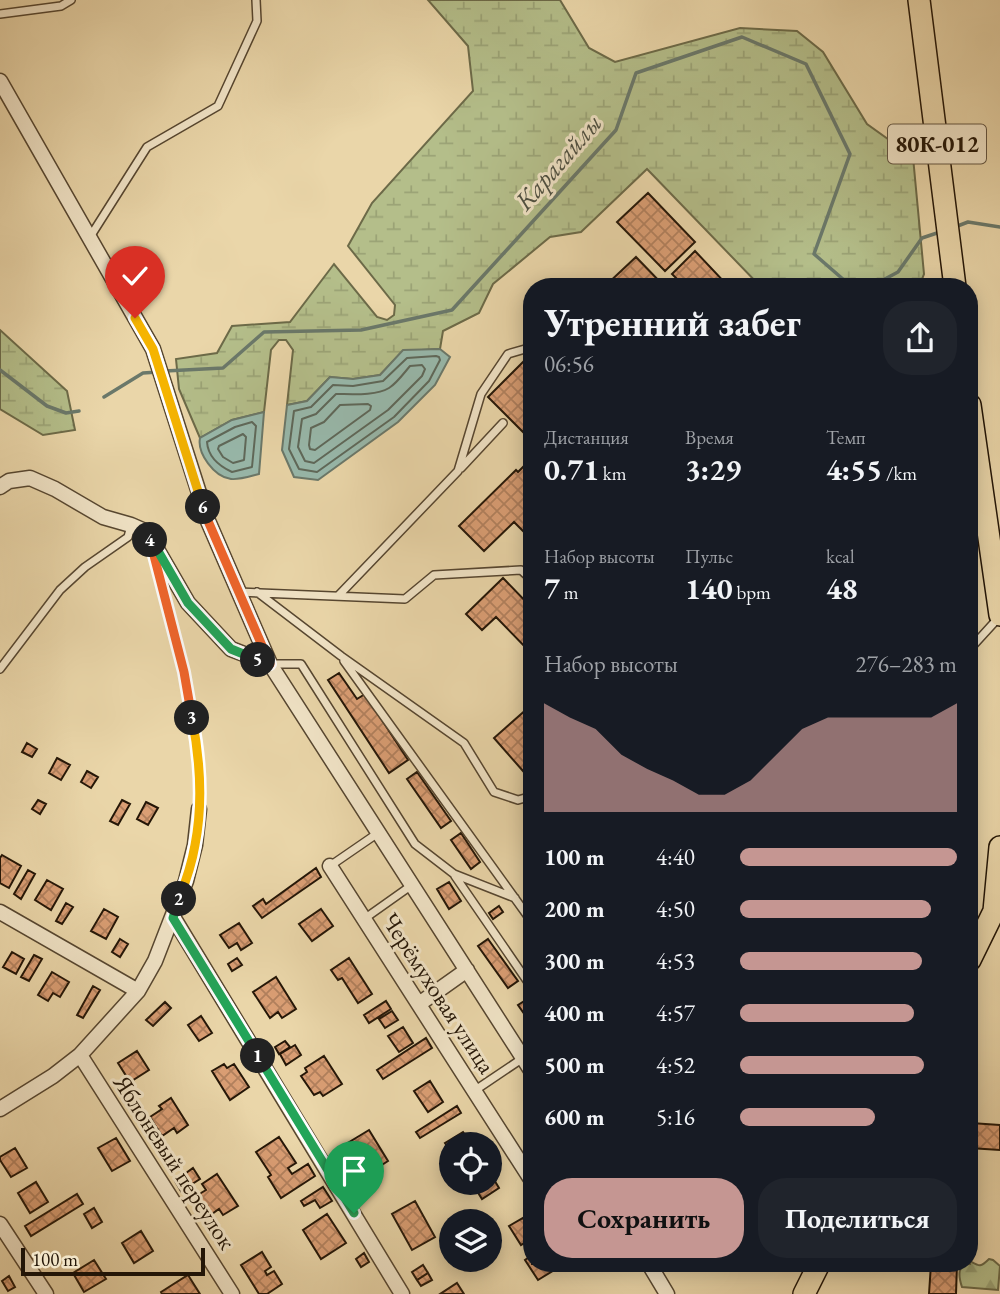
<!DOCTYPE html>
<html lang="ru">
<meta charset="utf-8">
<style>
:root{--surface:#171b24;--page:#20242c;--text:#f1f3f6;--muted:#9ea1a6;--accent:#c59692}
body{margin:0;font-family:"EB Garamond",serif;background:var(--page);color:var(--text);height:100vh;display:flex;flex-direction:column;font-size:26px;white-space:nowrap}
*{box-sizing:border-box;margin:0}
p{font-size:23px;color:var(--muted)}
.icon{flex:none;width:38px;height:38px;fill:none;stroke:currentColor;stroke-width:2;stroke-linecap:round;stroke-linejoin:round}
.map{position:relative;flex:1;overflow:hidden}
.drawer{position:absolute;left:523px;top:278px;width:455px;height:994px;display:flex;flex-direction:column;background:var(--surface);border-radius:28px;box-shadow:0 4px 18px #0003}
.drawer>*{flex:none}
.fabs{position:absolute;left:439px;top:1132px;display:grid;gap:14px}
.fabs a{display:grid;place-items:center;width:63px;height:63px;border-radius:50%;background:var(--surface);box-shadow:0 4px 18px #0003;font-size:35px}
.scale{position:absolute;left:21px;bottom:18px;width:184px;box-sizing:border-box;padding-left:7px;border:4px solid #241607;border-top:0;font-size:19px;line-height:24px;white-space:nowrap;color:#241607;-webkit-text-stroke:5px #f1e4c7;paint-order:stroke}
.pin{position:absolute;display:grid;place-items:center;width:60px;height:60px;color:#fff;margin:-72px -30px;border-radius:50% 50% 50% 0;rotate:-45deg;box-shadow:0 0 7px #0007}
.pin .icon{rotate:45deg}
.km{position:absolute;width:35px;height:35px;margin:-18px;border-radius:50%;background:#222;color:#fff;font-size:19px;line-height:35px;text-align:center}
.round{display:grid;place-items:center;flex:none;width:74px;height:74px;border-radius:28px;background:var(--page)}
.summary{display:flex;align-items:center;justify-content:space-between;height:119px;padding:0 21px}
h1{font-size:38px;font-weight:700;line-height:52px}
.figures{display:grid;grid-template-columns:repeat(3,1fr);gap:10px;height:119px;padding:7px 21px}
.figures div{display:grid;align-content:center}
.figures b{font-size:30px;font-weight:700}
.figures small{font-size:19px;font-weight:400}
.figures p{font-size:19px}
.chart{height:196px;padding:14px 21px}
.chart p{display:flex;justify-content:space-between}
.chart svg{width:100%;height:126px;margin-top:7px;fill:var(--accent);opacity:.7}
.primary-button{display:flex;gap:14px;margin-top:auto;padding:14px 21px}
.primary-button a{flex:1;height:80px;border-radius:28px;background:var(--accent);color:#111;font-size:28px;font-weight:700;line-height:80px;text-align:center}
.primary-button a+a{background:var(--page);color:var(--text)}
ul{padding:0 21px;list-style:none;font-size:23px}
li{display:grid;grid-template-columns:112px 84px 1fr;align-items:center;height:52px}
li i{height:18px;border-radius:9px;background:var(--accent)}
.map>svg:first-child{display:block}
</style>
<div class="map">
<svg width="1000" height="1294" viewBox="0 0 1000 1294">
<defs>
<pattern id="forest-firs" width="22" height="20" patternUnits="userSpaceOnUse" patternTransform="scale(1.75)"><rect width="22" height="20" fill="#b4be8a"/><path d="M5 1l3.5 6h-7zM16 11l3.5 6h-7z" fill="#9ba376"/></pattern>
<pattern id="wetland-marsh" width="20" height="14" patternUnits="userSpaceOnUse" patternTransform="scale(1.75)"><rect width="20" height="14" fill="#b4be8a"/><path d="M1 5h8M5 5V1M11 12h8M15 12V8" fill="none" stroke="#9ba376"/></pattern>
<pattern id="building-cross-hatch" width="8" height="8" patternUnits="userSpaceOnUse" patternTransform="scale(1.75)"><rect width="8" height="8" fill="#da9e74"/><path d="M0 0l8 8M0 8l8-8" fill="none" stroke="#b1805d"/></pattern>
</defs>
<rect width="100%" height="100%" fill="#ead6a9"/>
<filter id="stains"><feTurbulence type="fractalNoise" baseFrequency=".00286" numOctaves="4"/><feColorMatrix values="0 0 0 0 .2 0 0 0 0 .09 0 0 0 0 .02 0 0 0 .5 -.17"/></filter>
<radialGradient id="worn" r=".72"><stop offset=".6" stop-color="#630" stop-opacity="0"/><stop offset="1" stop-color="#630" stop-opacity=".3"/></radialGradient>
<path fill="url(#forest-firs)" stroke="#6c6a48" stroke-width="2" d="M989 1259 993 1260 1000 1266 998 1290 962 1287C959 1278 956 1264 970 1264V1261C979 1266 980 1268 989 1259Z"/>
<path fill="url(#wetland-marsh)" stroke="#6c6a48" stroke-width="2" d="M428 0H560L589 48 615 62 740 28 797 31 823 52 867 124 913 157 924 274 919 287H789L772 282 761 287 647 169 581 232 550 237 493 284 479 313 443 331 440 349 403 351 380 375 353 379 330 377 307 401 287 405 293 350 286 340H279L271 350 264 412 232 420 200 438 179 389 176 359 217 353 232 326 290 322 334 264 377 317 387 320 394 315 395 305 348 246 372 203 473 91 468 46Z
M0 330 67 391 75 430 43 435 0 409Z"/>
<path fill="#98b9ac" stroke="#6a786a" stroke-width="2" d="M440 349 450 357 435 385 398 422 318 480 294 477 282 450 287 405 307 401 330 377 353 379 380 375 403 350Z
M264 412 259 474C251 476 239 480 231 479 214 477 197 453 200 438L232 420Z"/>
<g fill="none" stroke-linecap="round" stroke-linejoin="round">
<path stroke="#5e685a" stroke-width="2" d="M436 356 439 357 440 360 429 381 394 417 317 472 299 469 289 449 294 411 311 407 333 385 353 386 383 381 407 358Z
M422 365 425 369 422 376 388 410 314 463 305 461 298 447 302 419 316 414 336 394C351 394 376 396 389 388 397 383 404 373 410 366Z
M368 404 371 406 370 410 315 450 310 449 309 445 311 428 324 422 340 405Z
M252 422 256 426 252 467 232 472C219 466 208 457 207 442L235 427Z
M243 434 246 437 244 460 233 463 223 457 218 449 219 446Z"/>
<path stroke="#6a786a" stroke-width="3.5" d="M955 227 968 222 1000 227
M870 287 898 272 922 238 940 232
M0 370 47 406 66 413 79 411
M165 371 223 368 264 332 361 330 452 310 616 130 636 73 742 37 806 64 850 154 814 254 852 287
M104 397 143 373 158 372"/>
</g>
<path fill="url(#building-cross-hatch)" stroke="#241607" stroke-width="2" d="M648 193 695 242 665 271 617 222Z
M695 251 729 287H685L672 274Z
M636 257 665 287H604Z
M526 359 532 366V423L523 432 488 397Z
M532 458V540L514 522 484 551 459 526 516 470 518 472Z
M503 578 532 608V654L496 617 482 630 466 614Z
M339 673 357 699 365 694 408 760 389 773 328 680Z
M528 708 532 713V763L523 771 494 738Z
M27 743 37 749 32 757 22 752Z
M57 758 70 765 61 780 49 773Z
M87 771 98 777 91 788 81 782Z
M417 772 451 821 441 828 407 779Z
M38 800 46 804 40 814 32 809Z
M122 800 130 804 118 825 110 821Z
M146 802 158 808 148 825 137 819Z
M461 833 480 862 471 869 451 840Z
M2 855 21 866 9 888 0 883V858Z
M316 868 321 877 262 918 253 906 263 899 266 904Z
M28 870 35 874 21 899 14 894Z
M47 880 63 889 51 910 35 900Z
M449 882 461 901 449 909 437 889Z
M66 903 73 907 62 924 56 921Z
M499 906 503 912 493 919 489 913Z
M104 909 118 917 106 939 91 931Z
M321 909 333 926 312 941 299 924Z
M239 923 252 943 241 950 237 943 229 948 220 935Z
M120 939 128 944 120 957 112 952Z
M488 939 518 981 508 988 478 946Z
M12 952 24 959 16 974 3 967Z
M34 955 42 959 29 981 21 977Z
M237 958 242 965 232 971 228 964Z
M349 958 372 994 358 1003 342 978 338 980 331 970Z
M52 972 69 982 60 997 53 993 48 1001 38 995Z
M276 977 296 1009 282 1018 278 1012 270 1018 253 992Z
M93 986 100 990 83 1018 77 1015Z
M529 998 532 1002V1025L518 1005Z
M386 1001 391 1009 369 1023 364 1015Z
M165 1002 171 1008 153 1026 146 1020Z
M392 1011 398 1020 385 1028 379 1019Z
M201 1016 212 1033 199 1041 188 1025Z
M403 1027 413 1043 399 1052 388 1036Z
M426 1038 432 1048 383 1079 377 1070Z
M285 1041 290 1047 279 1054 275 1047Z
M295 1045 301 1055 286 1065 280 1054Z
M137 1051 149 1070 130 1082 118 1063Z
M324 1056 342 1084 323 1096 320 1092 314 1095 301 1076 307 1072 305 1068Z
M224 1064 227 1068 234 1064 249 1087 230 1100 212 1071Z
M430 1081 443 1102 428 1112 414 1091Z
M171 1098 188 1125 177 1133 174 1128 162 1136 150 1117 162 1109 159 1106Z
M457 1106 461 1113 420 1138 416 1132Z
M971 1123 1000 1125V1150L970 1148Z
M369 1130 388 1161 366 1175 350 1149 345 1153 341 1147Z
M463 1132 471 1144H452V1153L445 1143Z
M279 1137 296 1163 288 1168 292 1174 308 1164 315 1176 281 1198 268 1177 271 1175 256 1152Z
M116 1138 130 1161 112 1171 98 1148Z
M15 1148 27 1168 11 1177 0 1160V1157Z
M193 1168 200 1179 181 1191 175 1181Z
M490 1173 499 1188 482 1199 472 1183H490Z
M217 1174 238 1206 223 1215 219 1209 209 1216 196 1196 206 1190 202 1184Z
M36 1182 48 1202 30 1213 18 1193Z
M323 1187 332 1201 320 1208 315 1200 304 1206 301 1201Z
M77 1194 83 1204 31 1236 25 1226Z
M415 1201 435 1237 412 1250 392 1214Z
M94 1208 102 1222 92 1228 84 1214Z
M327 1214 346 1243 321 1259 303 1230Z
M523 1218 524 1220 527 1218 532 1226V1238L521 1245 509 1226Z
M141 1231 153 1251 134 1263 122 1243Z
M262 1252 271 1267 265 1271 267 1275 274 1271 282 1284 267 1294H259L241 1265Z
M364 1253 369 1262 361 1267 356 1259Z
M532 1255V1264H553L556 1269 538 1280 525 1260Z
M94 1260 106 1279 84 1292 73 1273Z
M931 1264H957L956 1294H929Z
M423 1265 428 1273 417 1280 412 1272Z
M428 1273 432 1280 421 1286 417 1280Z
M188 1275 200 1294H162L161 1292Z
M9 1276 15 1287 8 1291 2 1281Z
M457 1283 464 1294H440Z"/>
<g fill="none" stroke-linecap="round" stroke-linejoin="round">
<g stroke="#564630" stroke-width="10">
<path id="service" d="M0 14 61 6 71 0
M90 237 147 147 218 106 257 21 256 0
M461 468 503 423
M152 549 184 672 198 750 199 809
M239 592 405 599 434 575 521 570 532 580
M257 592 341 656 464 743 494 792 518 800 532 796
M339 595 458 471 481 394 508 354 532 347
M970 649 1000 616
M344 661 532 922
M271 664H301L415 844 454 874 515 898
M0 669 60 590 85 567 128 537 131 526
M330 866 378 833
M455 876 532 988
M364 919 412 885
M474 1091 523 1058"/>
</g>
<g stroke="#564630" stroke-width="17">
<path id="minor" d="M0 81 153 349 208 521 270 664 532 1072
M0 487 9 481 30 478 55 489 103 517 131 525 147 532 188 603 231 649 270 664
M330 866 532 1181
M0 912 138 991
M173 917 402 1294
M419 1004 467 970
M80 1055 232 1294
M0 1109 53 1076 80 1055 138 991 155 961 186 881 195 845 199 809
M0 1224 46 1294
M649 1264 667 1294"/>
</g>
<g stroke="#241607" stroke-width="24">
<path id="primary" d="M919 0 955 287
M970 405 1000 615
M970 960 994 911 1000 847
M804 1294 819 1264"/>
</g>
<use href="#service" stroke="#f1e4c7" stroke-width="7"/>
<use href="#minor" stroke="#f1e4c7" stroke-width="14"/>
<use href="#primary" stroke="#ead6a9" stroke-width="21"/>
</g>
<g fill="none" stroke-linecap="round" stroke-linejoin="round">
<g stroke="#fff" stroke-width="14">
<path id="split-1" d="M258 1056 354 1213"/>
</g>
<g stroke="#fff" stroke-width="14">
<path id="split-2" d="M179 899 173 918 258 1056"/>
</g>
<g stroke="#fff" stroke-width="14">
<path id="split-3" d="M179 899C186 881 192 863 195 845 203 804 200 759 192 718"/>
</g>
<g stroke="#fff" stroke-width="14">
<path id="split-4" d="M150 540 184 672 192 718"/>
</g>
<g stroke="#fff" stroke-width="14">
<path id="split-5" d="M150 540 147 532 188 603 231 649 258 660"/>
</g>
<g stroke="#fff" stroke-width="14">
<path id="split-6" d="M203 507 208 521 270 664 258 660"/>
</g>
<g stroke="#fff" stroke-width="14">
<path id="split-7" d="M135 318 153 349 203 507"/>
</g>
<use href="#split-1" stroke="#22a559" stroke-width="9"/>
<use href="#split-2" stroke="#22a559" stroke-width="9"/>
<use href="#split-3" stroke="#f5b400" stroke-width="9"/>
<use href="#split-4" stroke="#f0652b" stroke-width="9"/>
<use href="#split-5" stroke="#22a559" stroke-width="9"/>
<use href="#split-6" stroke="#f0652b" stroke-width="9"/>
<use href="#split-7" stroke="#f5b400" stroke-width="9"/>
</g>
<g text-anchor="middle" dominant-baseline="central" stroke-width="6" stroke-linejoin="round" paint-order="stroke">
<rect fill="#f1e4c7" stroke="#625441" stroke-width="2" x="888" y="124.5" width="98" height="39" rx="5"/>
<g font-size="23" font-weight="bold" fill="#241607">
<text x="937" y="144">80К-012</text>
</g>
<g font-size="24" fill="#241607" stroke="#f1e4c7">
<text transform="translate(439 993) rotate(57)">Черёмуховая улица</text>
<text transform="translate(175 1162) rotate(57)">Яблоневый переулок</text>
</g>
<g font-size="26" font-style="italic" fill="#4d4f41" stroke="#f1e4c7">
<text transform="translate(558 162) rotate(-49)">Карагайлы</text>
</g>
</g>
<rect width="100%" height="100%" filter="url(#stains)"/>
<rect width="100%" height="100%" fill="url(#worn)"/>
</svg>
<div class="fabs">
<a><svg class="icon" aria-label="locate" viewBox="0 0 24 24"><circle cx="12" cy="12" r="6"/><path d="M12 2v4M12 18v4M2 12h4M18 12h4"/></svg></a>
<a><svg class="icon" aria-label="layers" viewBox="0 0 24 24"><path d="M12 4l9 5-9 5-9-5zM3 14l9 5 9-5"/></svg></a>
</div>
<div class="scale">100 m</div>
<div class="pin" style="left:354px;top:1213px;background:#1e9e55"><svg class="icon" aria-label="arrive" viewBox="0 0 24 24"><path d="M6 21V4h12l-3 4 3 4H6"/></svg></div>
<div class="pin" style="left:135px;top:318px;background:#d93025"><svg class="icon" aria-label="check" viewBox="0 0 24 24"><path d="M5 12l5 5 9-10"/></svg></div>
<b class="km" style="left:258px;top:1056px">1</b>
<b class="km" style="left:179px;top:899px">2</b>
<b class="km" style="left:192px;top:718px">3</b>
<b class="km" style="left:150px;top:540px">4</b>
<b class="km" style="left:258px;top:660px">5</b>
<b class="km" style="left:203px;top:507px">6</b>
<section class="drawer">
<div class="summary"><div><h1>Утренний забег</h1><p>06:56</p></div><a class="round"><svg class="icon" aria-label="share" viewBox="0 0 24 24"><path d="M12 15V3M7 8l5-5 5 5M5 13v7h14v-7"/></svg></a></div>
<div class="figures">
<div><p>Дистанция</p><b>0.71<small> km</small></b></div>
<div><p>Время</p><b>3:29</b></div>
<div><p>Темп</p><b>4:55<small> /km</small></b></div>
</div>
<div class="figures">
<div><p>Набор высоты</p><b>7<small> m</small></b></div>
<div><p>Пульс</p><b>140<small> bpm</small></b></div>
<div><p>kcal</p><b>48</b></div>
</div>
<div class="chart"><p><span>Набор высоты</span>276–283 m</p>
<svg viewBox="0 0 160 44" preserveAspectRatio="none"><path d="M0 44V6L10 11L20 15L30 24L40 29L50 33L60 38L70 38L80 33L90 24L100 15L110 11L120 11L130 11L140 11L150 11L160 6V44z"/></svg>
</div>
<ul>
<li><b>100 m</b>4:40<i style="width:100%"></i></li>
<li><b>200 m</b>4:50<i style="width:88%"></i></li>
<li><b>300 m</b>4:53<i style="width:84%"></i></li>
<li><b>400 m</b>4:57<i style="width:80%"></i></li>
<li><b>500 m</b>4:52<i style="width:85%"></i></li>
<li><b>600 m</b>5:16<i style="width:62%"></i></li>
</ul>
<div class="primary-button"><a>Сохранить</a><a>Поделиться</a></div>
</section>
</div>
